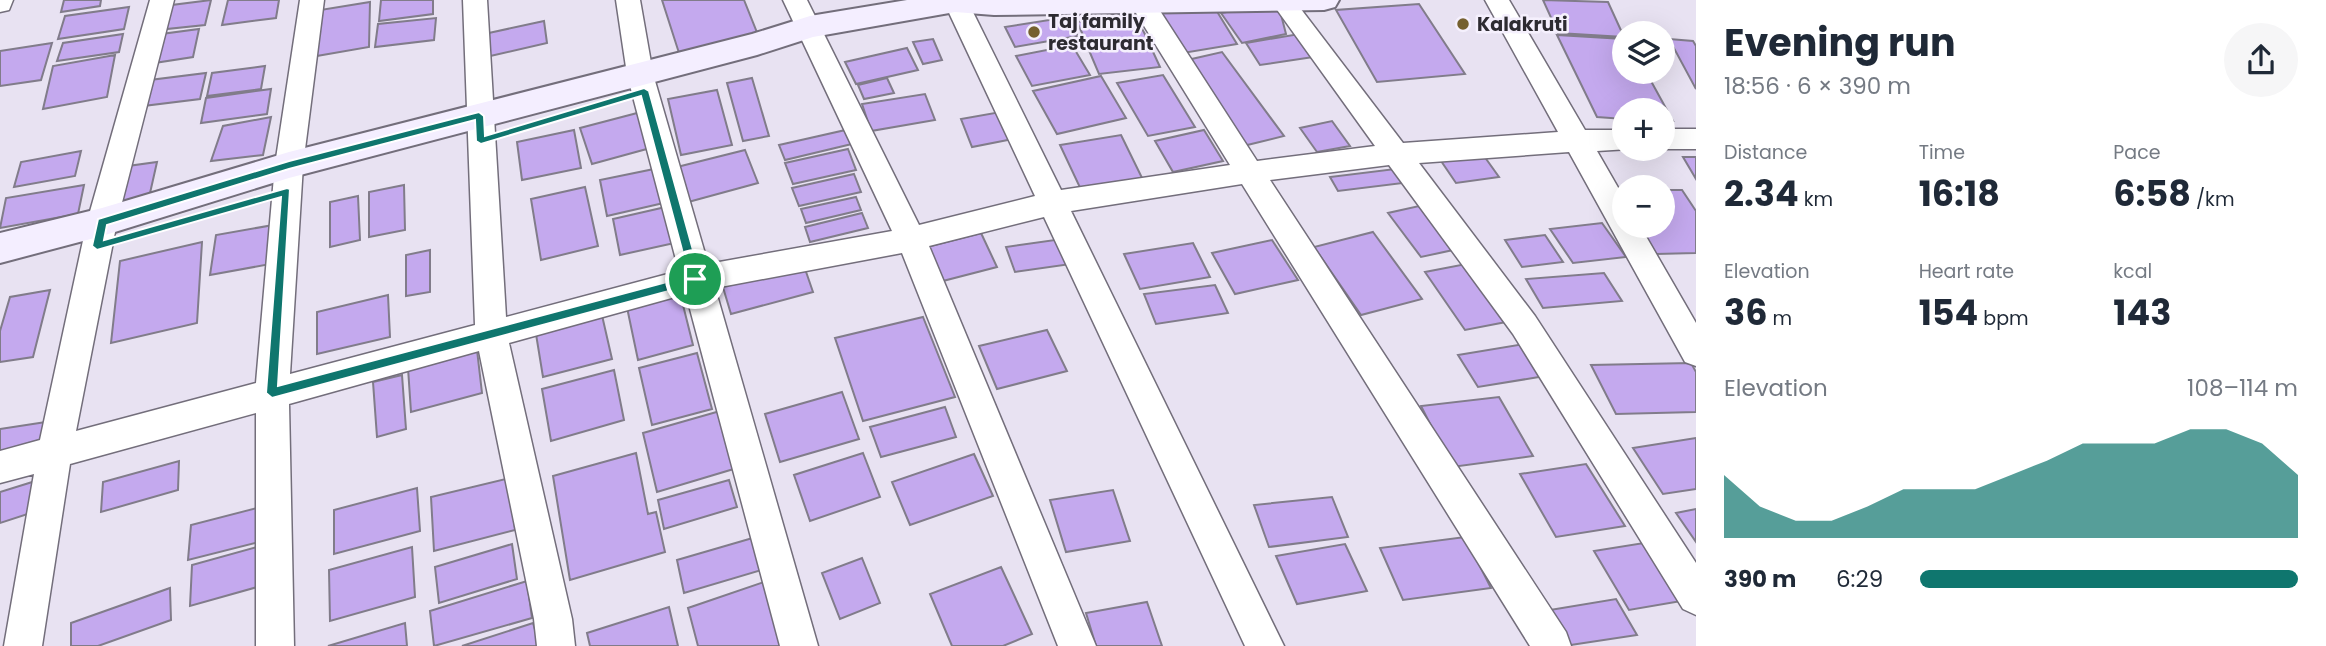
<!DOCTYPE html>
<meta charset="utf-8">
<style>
:root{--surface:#fff;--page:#f6f6f7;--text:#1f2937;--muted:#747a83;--accent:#0f766e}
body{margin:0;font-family:Poppins,sans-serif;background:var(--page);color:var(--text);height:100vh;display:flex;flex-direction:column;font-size:26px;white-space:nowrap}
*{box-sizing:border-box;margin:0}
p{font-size:23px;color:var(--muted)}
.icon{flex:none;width:38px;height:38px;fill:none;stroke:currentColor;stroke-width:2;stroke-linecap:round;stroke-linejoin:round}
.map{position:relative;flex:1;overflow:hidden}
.drawer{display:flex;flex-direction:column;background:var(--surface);width:630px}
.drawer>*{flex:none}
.tools{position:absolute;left:1612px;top:21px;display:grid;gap:14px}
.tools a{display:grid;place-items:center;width:63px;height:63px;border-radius:50%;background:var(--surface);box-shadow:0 7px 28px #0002;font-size:35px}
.pin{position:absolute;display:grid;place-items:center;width:60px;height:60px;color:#fff;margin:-30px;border:4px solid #fff;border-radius:50%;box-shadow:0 2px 7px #0007}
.round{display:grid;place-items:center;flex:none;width:74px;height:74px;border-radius:37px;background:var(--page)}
.headline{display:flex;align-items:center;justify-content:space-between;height:119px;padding:0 28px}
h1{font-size:38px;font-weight:700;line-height:52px}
.stats{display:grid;grid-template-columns:repeat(3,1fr);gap:10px;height:119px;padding:7px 28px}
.stats div{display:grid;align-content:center}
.stats b{font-size:35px;font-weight:700}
.stats small{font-size:19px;font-weight:400}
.stats p{font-size:19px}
.chart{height:196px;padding:14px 28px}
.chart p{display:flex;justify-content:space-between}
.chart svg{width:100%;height:126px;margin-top:7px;fill:var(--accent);opacity:.7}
ul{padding:0 28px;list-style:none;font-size:23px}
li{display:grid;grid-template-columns:112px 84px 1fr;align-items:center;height:52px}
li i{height:18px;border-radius:9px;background:var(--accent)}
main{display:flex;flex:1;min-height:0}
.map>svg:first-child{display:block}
</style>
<main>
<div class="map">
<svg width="1696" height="646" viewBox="0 0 1696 646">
<rect width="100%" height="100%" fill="#e8e2f2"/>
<path fill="#c4a9ee" stroke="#817c8a" stroke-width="2" d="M64 0H101L100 6 61 12Z
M211 0 205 25 157 30 164 6Z
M228 0H279L276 18 222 25Z
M381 0H433V14L379 21Z
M662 0H744L760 40 679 53Z
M1543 0 1608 2 1624 37 1558 33Z
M370 2 369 47 311 57 314 11Z
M1278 3 1286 34 1242 43 1221 13Z
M1419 4 1465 74 1377 82 1336 10Z
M1213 5 1237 44 1177 54 1154 13Z
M129 7 124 29 58 39 65 16Z
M1134 14 1147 38 1088 46 1077 22Z
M1068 17 1078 36 1015 47 1005 27Z
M436 18 434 40 375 47 378 24Z
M544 21 547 43 486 57 484 34Z
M199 29 193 57 148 64 154 35Z
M1305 33 1320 56 1260 65 1246 43Z
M123 34 119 52 57 61 63 43Z
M1557 35 1624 39V72H1646L1673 121H1662V110H1624V119L1597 117Z
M933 39 942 60 923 64 913 42Z
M1669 39 1693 41 1696 46V89Z
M1148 41 1160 67 1099 74 1088 48Z
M52 43 41 80 0 86V51Z
M1072 45 1090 75 1032 86 1016 56Z
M907 48 918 70 856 84 845 62Z
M1222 52 1284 136 1243 146 1183 61Z
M115 55 107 97 43 109 53 66Z
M265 66 261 89 207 96 212 73Z
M206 73 200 99 135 107 142 81Z
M1163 75 1195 127 1148 136 1117 83Z
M1101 76 1126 118 1057 134 1033 91Z
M752 78 769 136 743 141 727 83Z
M887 78 894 93 864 99 858 85Z
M271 89 267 114 201 123 206 98Z
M717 90 732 145 681 155 668 99Z
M925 94 935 120 871 131 862 104Z
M1006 111 1018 138 972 147 961 119Z
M641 112 654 147 592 164 580 128Z
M271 117 263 155 211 161 223 126Z
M1332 121 1350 146 1317 152 1300 128Z
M850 129 856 143 785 160 779 145Z
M574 130 581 168 522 180 517 142Z
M1204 130 1223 161 1173 172 1155 141Z
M1121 135 1145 184 1083 194 1060 145Z
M848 149 856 170 793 184 785 163Z
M1479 149 1499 177 1456 183 1437 155Z
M745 150 758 183 681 204 673 168Z
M81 151 75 176 14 187 21 162Z
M1683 157H1696V179Z
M157 162 148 202 110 207 121 167Z
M659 168 668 202 607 216 600 180Z
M1395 169 1403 183 1338 191 1330 177Z
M854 174 861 192 799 206 792 188Z
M84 185 78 214 0 228 6 198Z
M404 185 405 230 369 237V192Z
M585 187 598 246 541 260 531 199Z
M1662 190H1682L1696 211V253L1656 254 1639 226H1662Z
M358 196 360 240 330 247V202Z
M856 197 861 210 806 223 801 209Z
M670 206 679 242 620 255 613 219Z
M1419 206 1453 250 1421 257 1388 213Z
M862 213 868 228 810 242 805 227Z
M1602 223 1626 257 1573 263 1550 229Z
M279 224 276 263 210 275 216 235Z
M1373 232 1422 299 1361 315 1314 247Z
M981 233 997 267 939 282 923 248Z
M1545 235 1563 262 1522 267 1505 240Z
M1069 238 1078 263 1015 272 1006 247Z
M1272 240 1298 280 1235 294 1212 253Z
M202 242 197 323 111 343 120 261Z
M1193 243 1210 277 1140 289 1124 254Z
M430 250V292L406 296V255Z
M803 263 813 292 731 314 722 284Z
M1466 264 1506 322 1465 330 1425 272Z
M1604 273 1622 301 1543 308 1526 279Z
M678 285 693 345 638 360 625 298Z
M1215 285 1228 313 1156 324 1144 294Z
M50 290 33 357 0 362V331L10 297Z
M388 295 390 337 317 354V312Z
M601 311 612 359 543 377 535 328Z
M923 317 955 397 863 421 835 338Z
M1047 330 1067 371 997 389 979 346Z
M1524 344 1545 376 1478 387 1458 355Z
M477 350 482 393 411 412 408 368Z
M697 353 712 409 652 425 639 368Z
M1691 363 1696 372V412L1616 414 1591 365Z
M614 370 624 420 551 441 542 389Z
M402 375 406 429 377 437 373 382Z
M842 392 859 439 780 462 765 414Z
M1499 397 1533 456 1452 467 1421 406Z
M945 407 956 437 881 457 870 427Z
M720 411 737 468 657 492 643 433Z
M59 420 51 447 0 456V429Z
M1696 438V489L1663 494 1633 448Z
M636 453 648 514 656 512 665 552 570 580 553 476Z
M863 453 880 497 810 521 794 475Z
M974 454 993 496 910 525 892 482Z
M179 461 178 490 101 512 103 482Z
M1586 464 1625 526 1556 537 1520 474Z
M510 478 515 530 434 551 431 497Z
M42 479 40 510 0 523V492Z
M729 480 737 507 664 529 658 500Z
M417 488 420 531 334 554V510Z
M1113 490 1130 541 1066 552 1050 500Z
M1332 497 1348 537 1269 547 1254 505Z
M265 506 263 541 188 560 191 525Z
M1696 509V542L1676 513Z
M756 537 765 569 684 593 677 560Z
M1465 537 1491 588 1403 600 1380 548Z
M1650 542 1687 600 1629 610 1594 551Z
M268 544V584L190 606 192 565Z
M512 544 517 579 439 603 435 567Z
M1345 544 1367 591 1297 604 1276 556Z
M412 547 415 597 330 621 329 570Z
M862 558 880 603 840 619 822 573Z
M1001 567 1032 634 1003 646H952L930 594Z
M527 581 532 618 434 646 430 611Z
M764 582 783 646H698L688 608Z
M170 588 171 620 98 646H71V623Z
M1616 599 1637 635 1564 646 1544 611Z
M1147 602 1162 646H1096L1086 613Z
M669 607 678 646H590L587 633Z
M405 623 407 646H328Z
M533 623 540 646H462Z"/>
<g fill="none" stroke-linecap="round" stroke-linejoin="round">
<g stroke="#736e7b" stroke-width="3">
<path id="minor" d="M0 0H13L9 10 0 12Z
M150 0H174L117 222 76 431 256 383 275 165 300 0H324L303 165 290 374 475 325 463 0H487L506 317 679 271 627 74 616 0H640L653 74 708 264 892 231 783 0H807L919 225 1035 196 943 0H967L1061 190 1230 165 1128 0H1153L1257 161 1375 146 1270 0H1294L1403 143 1558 132 1485 0H1509L1585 130H1624V149H1629L1597 151 1624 198V226H1640L1696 323V366L1685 362 1569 152 1419 163 1535 316 1696 563V615L1683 609 1513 334 1389 165 1270 180 1566 632 1571 646H1530L1242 184 1071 211 1284 646H1245L1044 217 929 246 1096 646H1058L902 253 715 288 818 646H780L686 294 509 343 572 619 575 646H537L534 619 479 351 289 404 294 646H256V413L70 464 42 646H4L34 474 0 483V451L40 440 87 222Z
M1662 129H1696V149H1660H1662Z"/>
</g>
<g stroke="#736e7b" stroke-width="4">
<path id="secondary" d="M907 0H1339L1335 7 1324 10 994 15 955 12 813 37 757 55 289 178 102 236 0 263V233L102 208 289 152 752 34 810 16Z"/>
</g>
<use href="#minor" fill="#fff" fill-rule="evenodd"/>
<use href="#secondary" fill="#f4eeff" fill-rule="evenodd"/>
</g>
<path fill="#0f766e" stroke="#fff" stroke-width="2" fill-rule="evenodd" d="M644 88 649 91 701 279 695 284 272 398 266 393 281 197 97 250 92 246 98 219 289 161 479 112 484 116 485 136ZM641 96 689 276 278 386 290 189 287 188 104 240 107 225 289 169 475 120 476 141 481 144Z"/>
<g fill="#75602f" stroke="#f5f0fd" stroke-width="2.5">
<circle cx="1463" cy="24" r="7"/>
<circle cx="1034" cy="32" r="7"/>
</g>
<g text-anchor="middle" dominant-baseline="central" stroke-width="5" stroke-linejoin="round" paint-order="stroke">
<g font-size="19" font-weight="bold" fill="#2d2b31" stroke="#f5f0fd" text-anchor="start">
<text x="1048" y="21">Taj family<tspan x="1048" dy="22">restaurant</tspan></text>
<text x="1477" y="24">Kalakruti</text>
</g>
</g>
</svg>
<div class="tools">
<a><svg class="icon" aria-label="layers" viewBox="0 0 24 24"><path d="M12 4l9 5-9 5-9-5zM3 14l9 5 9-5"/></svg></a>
<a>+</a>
<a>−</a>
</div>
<div class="pin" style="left:695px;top:279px;background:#1e9e55"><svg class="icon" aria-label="arrive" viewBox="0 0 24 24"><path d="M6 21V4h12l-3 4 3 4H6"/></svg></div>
</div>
<section class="drawer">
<div class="headline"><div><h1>Evening run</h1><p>18:56 · 6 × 390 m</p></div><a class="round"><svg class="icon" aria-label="share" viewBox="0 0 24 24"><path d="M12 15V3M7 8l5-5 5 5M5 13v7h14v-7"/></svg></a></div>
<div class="stats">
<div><p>Distance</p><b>2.34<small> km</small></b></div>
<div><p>Time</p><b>16:18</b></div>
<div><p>Pace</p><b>6:58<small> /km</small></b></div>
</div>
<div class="stats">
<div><p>Elevation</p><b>36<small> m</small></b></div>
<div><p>Heart rate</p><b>154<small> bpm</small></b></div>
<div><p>kcal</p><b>143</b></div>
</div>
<div class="chart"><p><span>Elevation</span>108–114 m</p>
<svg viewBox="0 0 160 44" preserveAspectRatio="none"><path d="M0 44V22L10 33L20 38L30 38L40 33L50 27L60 27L70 27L80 22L90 17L100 11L110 11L120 11L130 6L140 6L150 11L160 22V44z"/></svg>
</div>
<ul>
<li><b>390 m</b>6:29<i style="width:100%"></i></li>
</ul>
</section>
</main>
